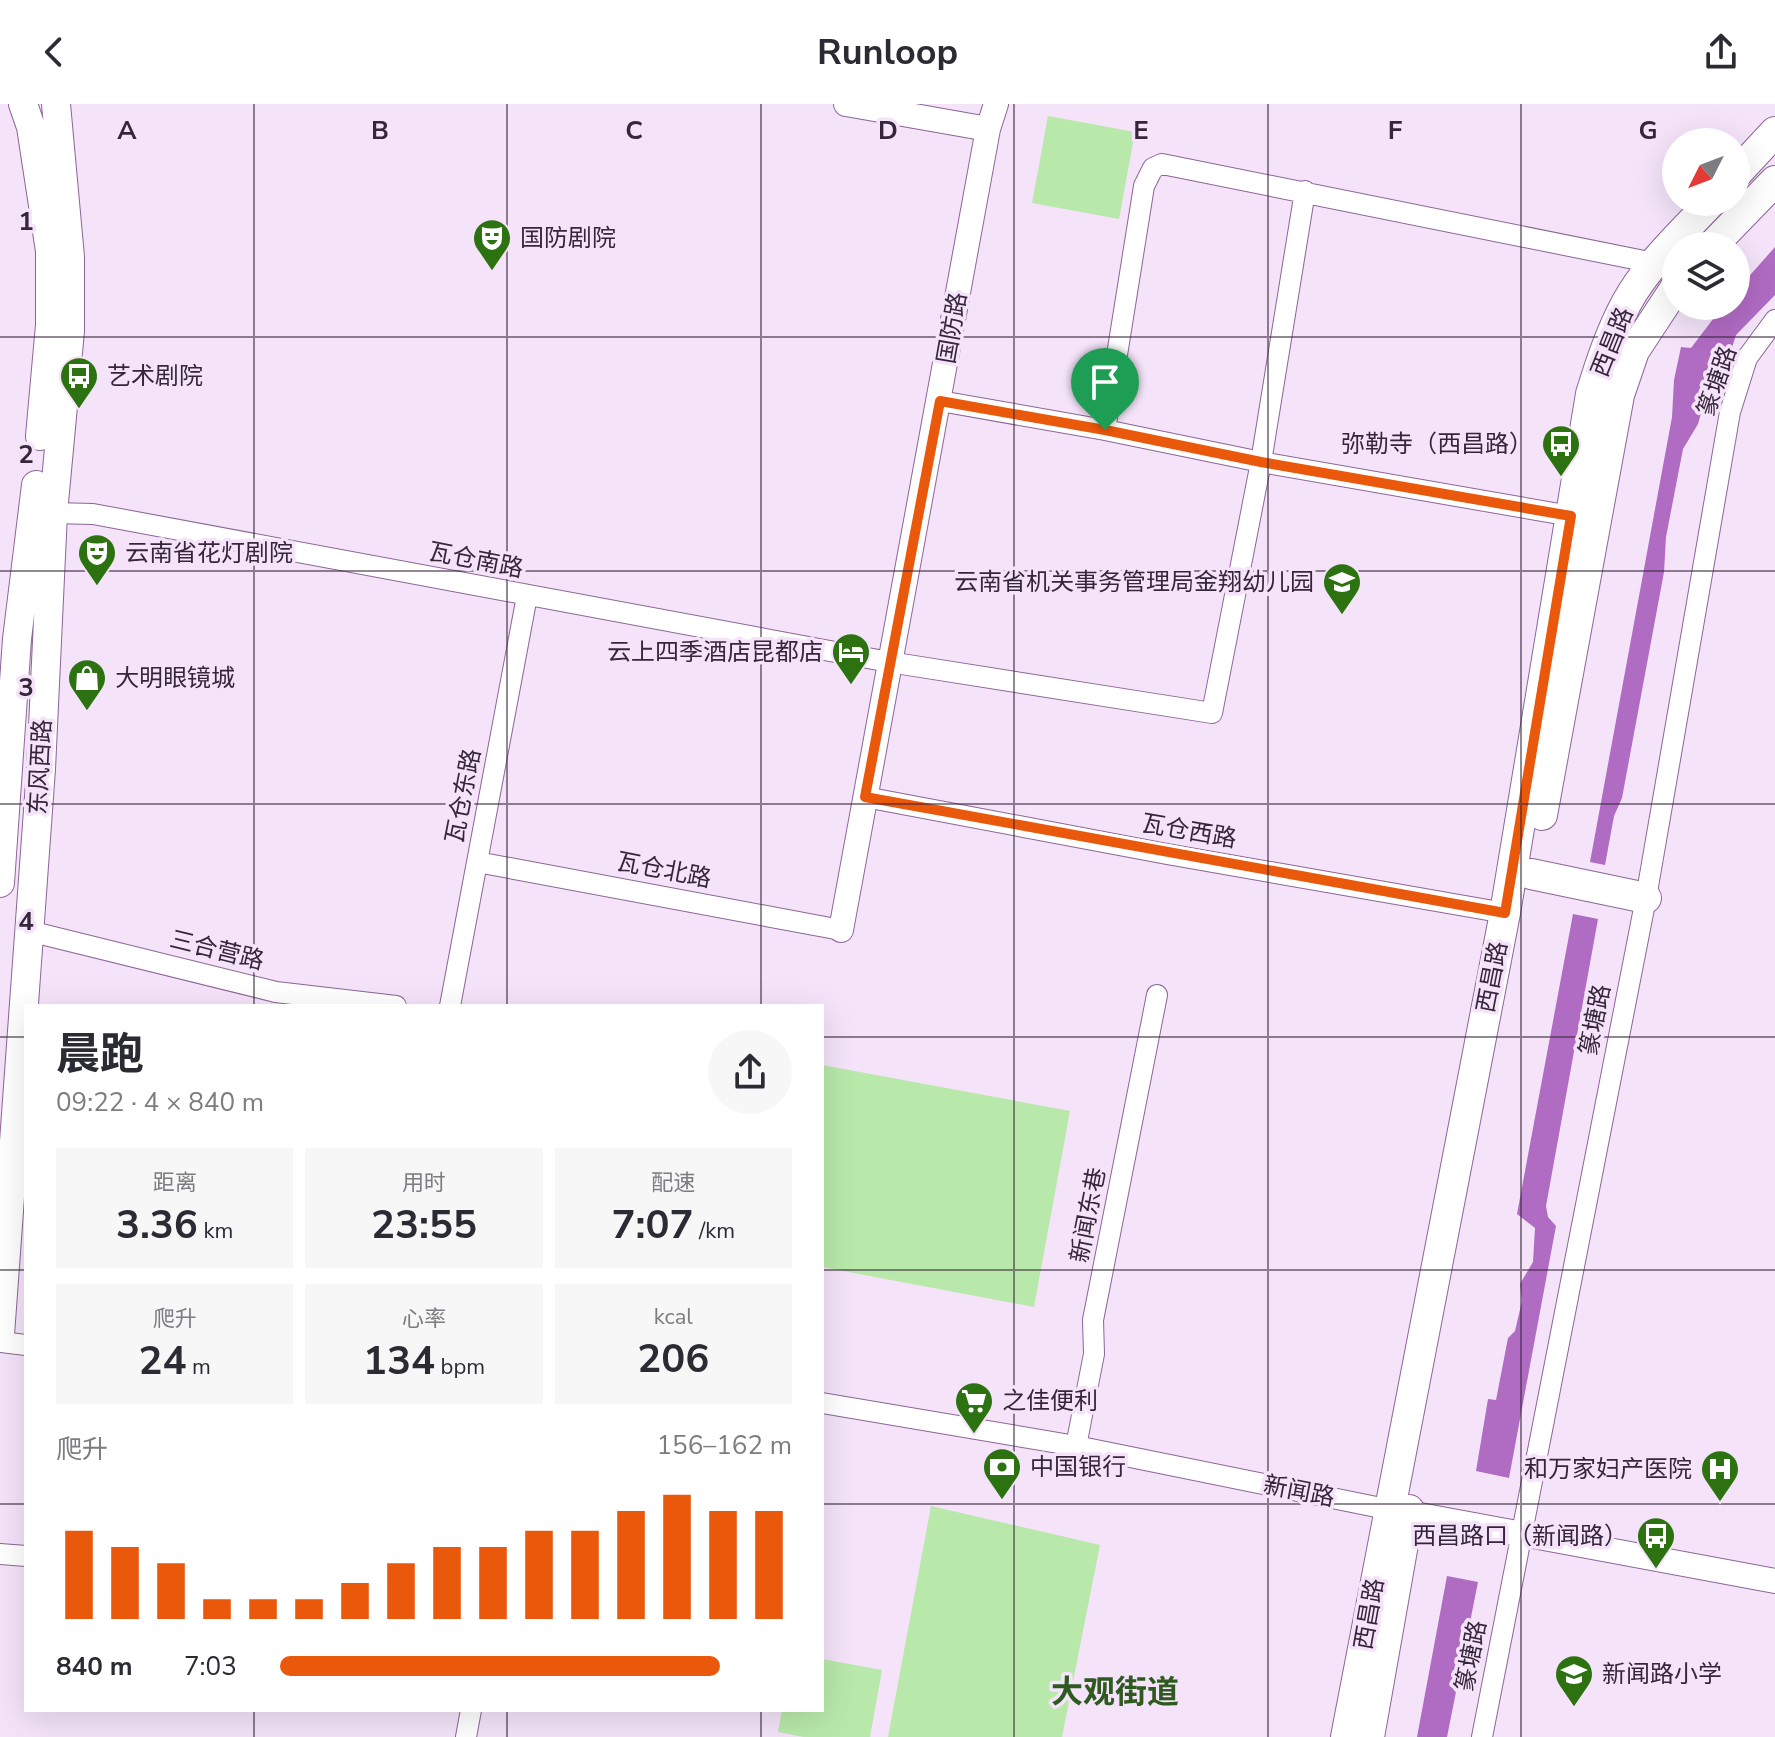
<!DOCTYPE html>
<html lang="zh">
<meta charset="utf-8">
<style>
:root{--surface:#fff;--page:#f7f7f7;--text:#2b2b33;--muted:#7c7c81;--accent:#ea580c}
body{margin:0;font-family:"Nunito Sans","Noto Sans SC",sans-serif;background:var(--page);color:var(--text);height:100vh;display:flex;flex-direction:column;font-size:30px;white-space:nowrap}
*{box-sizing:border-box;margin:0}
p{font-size:26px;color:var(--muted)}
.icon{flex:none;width:44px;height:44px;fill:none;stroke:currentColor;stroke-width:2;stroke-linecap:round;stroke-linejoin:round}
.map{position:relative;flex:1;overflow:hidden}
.drawer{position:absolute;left:24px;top:900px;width:800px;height:708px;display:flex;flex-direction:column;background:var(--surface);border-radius:0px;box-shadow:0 8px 32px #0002}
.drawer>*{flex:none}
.needle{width:52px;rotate:228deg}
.buttons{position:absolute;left:1662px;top:24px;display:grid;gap:16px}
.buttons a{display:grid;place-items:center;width:88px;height:88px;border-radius:50%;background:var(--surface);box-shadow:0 8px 32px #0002;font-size:40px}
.pin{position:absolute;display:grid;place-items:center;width:68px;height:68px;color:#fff;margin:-82px -34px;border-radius:50% 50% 50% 0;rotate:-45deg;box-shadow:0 0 8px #0007}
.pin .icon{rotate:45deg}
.round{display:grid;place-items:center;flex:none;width:84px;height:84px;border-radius:42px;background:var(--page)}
.overview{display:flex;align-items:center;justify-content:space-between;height:136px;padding:0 32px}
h1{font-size:44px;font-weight:700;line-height:60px}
.figures{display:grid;grid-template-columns:repeat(3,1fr);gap:12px;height:136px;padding:8px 32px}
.figures div{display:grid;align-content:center;border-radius:0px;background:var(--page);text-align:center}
.figures b{font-size:40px;font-weight:700}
.figures small{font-size:22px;font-weight:400}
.figures p{font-size:22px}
.chart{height:224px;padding:16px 32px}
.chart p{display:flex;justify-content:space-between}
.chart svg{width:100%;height:144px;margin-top:8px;stroke:var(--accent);stroke-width:6}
ul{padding:0 32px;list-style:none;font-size:26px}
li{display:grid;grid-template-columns:128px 96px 1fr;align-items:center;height:60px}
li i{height:20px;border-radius:10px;background:var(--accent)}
header{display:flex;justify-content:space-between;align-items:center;height:104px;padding:0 32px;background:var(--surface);font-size:36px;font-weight:700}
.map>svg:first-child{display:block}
</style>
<header><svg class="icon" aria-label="back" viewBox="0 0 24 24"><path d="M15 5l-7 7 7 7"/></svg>Runloop<svg class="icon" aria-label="share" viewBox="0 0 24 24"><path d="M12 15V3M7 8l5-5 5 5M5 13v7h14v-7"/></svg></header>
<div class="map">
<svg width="1775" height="1633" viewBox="0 0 1775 1633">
<rect width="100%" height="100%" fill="#f4e3f9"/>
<path fill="#b8e9aa" d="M1048 12 1135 28 1119 115 1032 99Z
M822 961 1070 1007 1034 1203 822 1163Z
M931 1402 1100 1441 1062 1633H888Z
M822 1555 882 1566 870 1633H804L778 1628 782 1606H822Z"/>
<path fill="#b06bc3" d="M1775 143V191L1736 231 1729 253 1716 273H1711L1698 320 1683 345 1666 433 1664 468 1622 694 1614 712 1605 761 1590 758 1672 313 1674 276 1681 243 1691 244 1723 202H1736V187Z
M1573 810 1598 815 1546 1102 1548 1113 1556 1122 1509 1374 1476 1367 1488 1295 1496 1296 1508 1234 1515 1227 1522 1197 1520 1180 1533 1158 1535 1124 1517 1110Z
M1447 1472 1478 1478 1447 1633H1417Z"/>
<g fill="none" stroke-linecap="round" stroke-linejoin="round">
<g stroke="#8c6597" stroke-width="22">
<path id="minor" d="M940 297 1105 326 1261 358 1571 412
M1105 326 1144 82 1153 64 1162 60 1654 159
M53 409 93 410 889 558 1212 609 1261 358 1305 87
M865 693 1167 750 1505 809
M477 758 841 826
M29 827 276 888 396 902
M450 902 527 492
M0 1238 26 1241
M822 1299 1076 1342 1401 1408
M1076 1342 1094 1250 1093 1216 1157 891
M0 1450 26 1452
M466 1633 471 1606
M1482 1633 1646 794 1730 308 1747 254 1775 216"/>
</g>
<g stroke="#8c6597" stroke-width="26">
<path id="tertiary" d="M846 0 988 25
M841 826 988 25 996 0
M1409 1409 1775 1477"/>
</g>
<g stroke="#8c6597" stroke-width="30">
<path id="secondary" d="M23 0 31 23 50 147V221L40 332
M0 779 17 535 36 381
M0 1231 41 665 53 409 70 227V153L56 0"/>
</g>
<g stroke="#8c6597" stroke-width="32">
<path id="primary" d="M1736 70 1775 28
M1712 142 1775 77
M1542 711 1619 291 1634 247 1676 183
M1531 770 1646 794
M1346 1633 1505 809 1591 290C1601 258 1611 227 1627 198 1648 160 1682 129 1711 98
M1369 1633 1409 1406"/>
</g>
<use href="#minor" stroke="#fff" stroke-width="20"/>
<use href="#tertiary" stroke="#fff" stroke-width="24"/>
<use href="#secondary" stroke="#fff" stroke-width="28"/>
<use href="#primary" stroke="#fff" stroke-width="30"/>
</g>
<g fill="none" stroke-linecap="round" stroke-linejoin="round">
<g stroke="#fff" stroke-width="16">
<path id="route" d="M940 297 1105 326 1261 358 1571 412 1505 809 865 693Z"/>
</g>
<use href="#route" stroke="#ea580c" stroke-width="10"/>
</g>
<path fill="none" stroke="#36263b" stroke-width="2" stroke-opacity="0.55" d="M254 0V902M507 0V902M761 0V902M1014 0V1633M1268 0V1633M1521 0V1633M0 233H1775M0 467H1775M0 700H1775M0 933H26M822 933H1775M0 1166H26M822 1166H1775M0 1400H26M822 1400H1775M254 1606V1633M507 1606V1633M761 1606V1633"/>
<defs>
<g id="theatre-pin" transform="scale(2)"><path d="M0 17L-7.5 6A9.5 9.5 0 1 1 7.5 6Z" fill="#2d7211" stroke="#f4e3f9"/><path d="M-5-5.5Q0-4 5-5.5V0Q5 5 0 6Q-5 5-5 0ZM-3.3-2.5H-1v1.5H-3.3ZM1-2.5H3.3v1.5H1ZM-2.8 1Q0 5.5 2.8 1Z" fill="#fff"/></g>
<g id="bus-pin" transform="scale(2)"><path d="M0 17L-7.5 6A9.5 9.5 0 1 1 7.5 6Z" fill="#2d7211" stroke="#f4e3f9"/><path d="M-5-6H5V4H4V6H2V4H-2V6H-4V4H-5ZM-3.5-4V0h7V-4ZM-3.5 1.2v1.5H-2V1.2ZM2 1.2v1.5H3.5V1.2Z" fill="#fff"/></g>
<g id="school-pin" transform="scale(2)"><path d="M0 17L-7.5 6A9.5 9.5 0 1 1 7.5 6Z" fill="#2d7211" stroke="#f4e3f9"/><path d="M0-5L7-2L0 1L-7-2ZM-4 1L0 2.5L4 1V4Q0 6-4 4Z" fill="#fff"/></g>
<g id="hotel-pin" transform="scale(2)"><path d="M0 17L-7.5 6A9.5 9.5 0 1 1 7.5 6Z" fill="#2d7211" stroke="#f4e3f9"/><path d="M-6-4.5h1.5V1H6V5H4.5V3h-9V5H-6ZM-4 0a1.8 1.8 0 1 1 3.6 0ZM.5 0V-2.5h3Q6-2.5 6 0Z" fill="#fff"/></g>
<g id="shop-pin" transform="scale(2)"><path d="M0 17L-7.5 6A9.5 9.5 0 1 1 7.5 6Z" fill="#2d7211" stroke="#f4e3f9"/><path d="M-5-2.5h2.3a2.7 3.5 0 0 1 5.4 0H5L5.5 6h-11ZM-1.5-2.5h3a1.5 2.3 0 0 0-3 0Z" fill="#fff"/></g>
<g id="supermarket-pin" transform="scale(2)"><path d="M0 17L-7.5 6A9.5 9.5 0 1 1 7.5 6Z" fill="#2d7211" stroke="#f4e3f9"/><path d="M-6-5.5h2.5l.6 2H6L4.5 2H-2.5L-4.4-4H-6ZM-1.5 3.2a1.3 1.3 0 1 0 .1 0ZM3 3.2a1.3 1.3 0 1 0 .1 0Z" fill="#fff"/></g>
<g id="bank-pin" transform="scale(2)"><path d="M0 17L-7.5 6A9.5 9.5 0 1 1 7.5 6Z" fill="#2d7211" stroke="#f4e3f9"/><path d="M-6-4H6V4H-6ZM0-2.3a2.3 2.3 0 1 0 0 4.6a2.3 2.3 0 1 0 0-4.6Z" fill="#fff"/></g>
<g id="hospital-pin" transform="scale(2)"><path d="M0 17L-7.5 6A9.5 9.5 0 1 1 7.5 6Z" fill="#2d7211" stroke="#f4e3f9"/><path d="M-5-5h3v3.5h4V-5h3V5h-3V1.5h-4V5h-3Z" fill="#fff"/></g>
</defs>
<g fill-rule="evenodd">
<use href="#theatre-pin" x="492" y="134"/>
<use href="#bus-pin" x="79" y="272"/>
<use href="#bus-pin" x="1561" y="340"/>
<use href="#theatre-pin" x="97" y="449"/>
<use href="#school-pin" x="1342" y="478"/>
<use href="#hotel-pin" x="851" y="548"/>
<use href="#shop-pin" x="87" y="574"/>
<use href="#supermarket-pin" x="974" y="1297"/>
<use href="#bank-pin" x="1002" y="1363"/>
<use href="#hospital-pin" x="1720" y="1365"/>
<use href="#bus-pin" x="1656" y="1432"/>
<use href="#school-pin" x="1574" y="1570"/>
</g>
<g text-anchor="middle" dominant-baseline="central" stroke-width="7" stroke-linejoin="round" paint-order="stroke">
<g font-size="24" fill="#36263b" stroke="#f4e3f9" text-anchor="start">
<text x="520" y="134">国防剧院</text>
<text x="107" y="272">艺术剧院</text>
<text x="1533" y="340" text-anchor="end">弥勒寺（西昌路）</text>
<text x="125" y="449">云南省花灯剧院</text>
<text x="1314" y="478" text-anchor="end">云南省机关事务管理局金翔幼儿园</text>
<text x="823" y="548" text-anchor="end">云上四季酒店昆都店</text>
<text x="115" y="574">大明眼镜城</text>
<text x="1002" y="1297">之佳便利</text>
<text x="1030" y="1363">中国银行</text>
<text x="1692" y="1365" text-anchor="end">和万家妇产医院</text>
<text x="1628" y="1432" text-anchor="end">西昌路口（新闻路）</text>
<text x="1602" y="1570">新闻路小学</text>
</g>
<g font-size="24" fill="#36263b" stroke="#f4e3f9">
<text transform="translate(952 224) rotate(-80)">国防路</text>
<text transform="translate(1612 238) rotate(-68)">西昌路</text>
<text transform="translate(1717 277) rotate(-71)">篆塘路</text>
<text transform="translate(476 456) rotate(11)">瓦仓南路</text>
<text transform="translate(40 663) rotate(-87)">东风西路</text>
<text transform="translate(463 692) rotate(-79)">瓦仓东路</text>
<text transform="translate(1189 727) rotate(10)">瓦仓西路</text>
<text transform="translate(664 766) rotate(11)">瓦仓北路</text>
<text transform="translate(217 846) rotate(14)">三合营路</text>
<text transform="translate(1492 873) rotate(-79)">西昌路</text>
<text transform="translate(1595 916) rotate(-79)">篆塘路</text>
<text transform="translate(1088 1111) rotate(-79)">新闻东巷</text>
<text transform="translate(1299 1387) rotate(11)">新闻路</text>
<text transform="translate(1369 1510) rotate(-80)">西昌路</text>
<text transform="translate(1471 1552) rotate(-79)">篆塘路</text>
</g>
<g font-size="32" font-weight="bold" fill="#2e5a20" stroke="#f4e3f9">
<text x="1115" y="1588">大观街道</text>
</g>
</g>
<g font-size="26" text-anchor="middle" font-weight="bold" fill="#36263b" stroke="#f4e3f9" stroke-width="7" stroke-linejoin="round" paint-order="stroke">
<text x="127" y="35">A</text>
<text x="380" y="35">B</text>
<text x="634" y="35">C</text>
<text x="888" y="35">D</text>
<text x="1141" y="35">E</text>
<text x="1395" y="35">F</text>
<text x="1648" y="35">G</text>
<text x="26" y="126">1</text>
<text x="26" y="359">2</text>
<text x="26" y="592">3</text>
<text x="26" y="826">4</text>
</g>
</svg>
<div class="buttons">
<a><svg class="needle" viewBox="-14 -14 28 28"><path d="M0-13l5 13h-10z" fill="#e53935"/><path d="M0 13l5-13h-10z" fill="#7c7c81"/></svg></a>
<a><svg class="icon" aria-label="layers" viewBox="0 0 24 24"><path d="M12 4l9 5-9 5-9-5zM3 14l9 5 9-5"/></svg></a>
</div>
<div class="pin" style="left:1105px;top:326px;background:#1e9e55"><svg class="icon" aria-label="arrive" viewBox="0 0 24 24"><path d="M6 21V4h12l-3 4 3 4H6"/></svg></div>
<section class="drawer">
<div class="overview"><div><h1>晨跑</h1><p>09:22 · 4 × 840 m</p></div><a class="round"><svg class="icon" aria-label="share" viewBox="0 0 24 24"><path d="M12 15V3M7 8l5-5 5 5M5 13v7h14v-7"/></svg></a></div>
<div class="figures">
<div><p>距离</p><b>3.36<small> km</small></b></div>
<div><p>用时</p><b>23:55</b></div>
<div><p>配速</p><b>7:07<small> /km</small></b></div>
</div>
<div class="figures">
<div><p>爬升</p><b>24<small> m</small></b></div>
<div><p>心率</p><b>134<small> bpm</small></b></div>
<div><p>kcal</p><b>206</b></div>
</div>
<div class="chart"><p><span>爬升</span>156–162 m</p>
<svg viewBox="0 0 160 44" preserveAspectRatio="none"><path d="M5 44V17M15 44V22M25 44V27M35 44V38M45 44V38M55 44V38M65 44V33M75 44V27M85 44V22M95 44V22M105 44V17M115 44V17M125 44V11M135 44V6M145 44V11M155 44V11"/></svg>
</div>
<ul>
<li><b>840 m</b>7:03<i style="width:86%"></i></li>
</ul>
</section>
</div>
